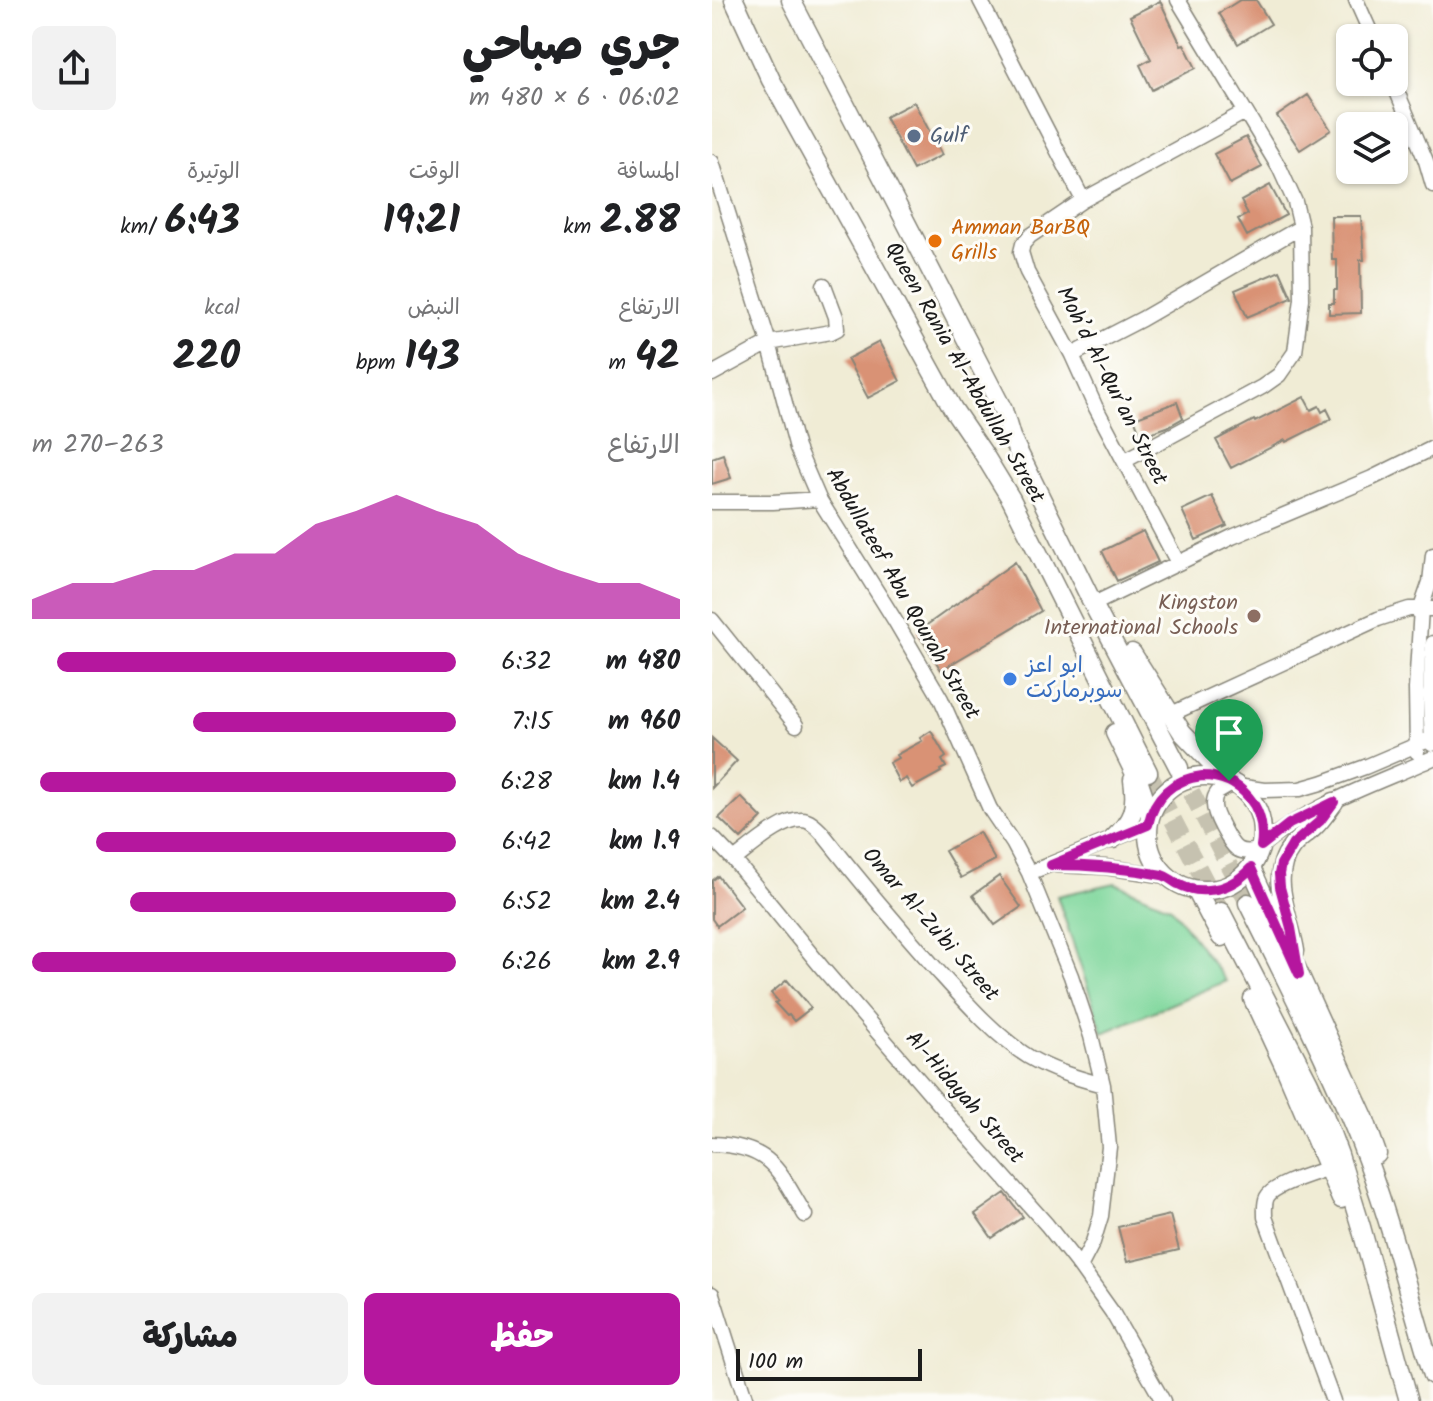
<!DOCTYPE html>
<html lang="ar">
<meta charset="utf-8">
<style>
:root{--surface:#fff;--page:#f2f2f2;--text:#202124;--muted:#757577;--accent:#b5179e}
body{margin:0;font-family:Kalam,"Playpen Sans Arabic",sans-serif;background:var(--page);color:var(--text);direction:rtl;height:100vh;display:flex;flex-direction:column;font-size:30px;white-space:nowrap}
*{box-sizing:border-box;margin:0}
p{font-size:26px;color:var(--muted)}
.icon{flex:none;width:44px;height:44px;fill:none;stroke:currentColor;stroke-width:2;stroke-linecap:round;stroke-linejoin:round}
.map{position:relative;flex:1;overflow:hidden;direction:ltr}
.details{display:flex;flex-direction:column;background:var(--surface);width:712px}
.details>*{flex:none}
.controls{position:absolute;left:624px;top:24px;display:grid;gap:16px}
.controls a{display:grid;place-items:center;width:72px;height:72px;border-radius:12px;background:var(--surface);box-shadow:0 2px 6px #0004;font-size:40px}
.scale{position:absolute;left:24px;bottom:20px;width:186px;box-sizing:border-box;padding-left:8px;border:4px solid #1c1c1c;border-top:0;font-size:22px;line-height:28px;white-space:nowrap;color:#1c1c1c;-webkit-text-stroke:6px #fdfcf7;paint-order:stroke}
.pin{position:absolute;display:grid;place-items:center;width:68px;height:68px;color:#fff;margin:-82px -34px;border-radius:50% 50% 50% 0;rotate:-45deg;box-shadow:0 0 8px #0007}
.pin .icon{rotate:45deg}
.round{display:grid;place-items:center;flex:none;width:84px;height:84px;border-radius:12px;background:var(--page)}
.head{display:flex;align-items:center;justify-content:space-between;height:136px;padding:0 32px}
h1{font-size:44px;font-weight:800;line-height:60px}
.figures{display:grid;grid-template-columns:repeat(3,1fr);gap:12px;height:136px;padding:8px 32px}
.figures div{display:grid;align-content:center}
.figures b{font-size:40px;font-weight:800}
.figures small{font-size:22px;font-weight:400}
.figures p{font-size:22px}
.chart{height:224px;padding:16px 32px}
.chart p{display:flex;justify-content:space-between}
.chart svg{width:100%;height:144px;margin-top:8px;fill:var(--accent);opacity:.7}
.button{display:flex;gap:16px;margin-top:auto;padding:16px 32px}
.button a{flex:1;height:92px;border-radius:12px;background:var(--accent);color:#fff;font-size:32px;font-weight:800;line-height:92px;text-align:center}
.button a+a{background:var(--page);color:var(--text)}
ul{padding:0 32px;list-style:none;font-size:26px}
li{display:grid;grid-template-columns:128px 96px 1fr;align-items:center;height:60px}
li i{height:20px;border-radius:10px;background:var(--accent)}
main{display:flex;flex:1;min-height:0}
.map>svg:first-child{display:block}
</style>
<main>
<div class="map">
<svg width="721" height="1401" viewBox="0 0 721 1401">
<rect width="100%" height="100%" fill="#fdfcf7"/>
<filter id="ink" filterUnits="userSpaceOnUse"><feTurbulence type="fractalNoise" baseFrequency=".0125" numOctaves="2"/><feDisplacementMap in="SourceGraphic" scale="16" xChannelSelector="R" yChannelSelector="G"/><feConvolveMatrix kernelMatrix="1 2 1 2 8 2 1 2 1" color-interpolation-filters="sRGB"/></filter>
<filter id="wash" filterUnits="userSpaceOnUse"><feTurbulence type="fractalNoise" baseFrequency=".006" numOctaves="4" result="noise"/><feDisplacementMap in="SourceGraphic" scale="32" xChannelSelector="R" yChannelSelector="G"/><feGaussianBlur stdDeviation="1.8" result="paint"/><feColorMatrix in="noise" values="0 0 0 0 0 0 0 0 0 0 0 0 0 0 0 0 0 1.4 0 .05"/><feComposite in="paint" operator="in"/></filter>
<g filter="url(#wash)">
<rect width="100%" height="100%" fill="#f0ecd5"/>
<path fill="#7fd79c" stroke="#4e7a5c" stroke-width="2" d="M403 883 459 907 514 981 391 1033 345 896Z"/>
<g id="blocks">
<path fill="#d99275" d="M528 0H544L559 24 526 44 507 13Z
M448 1 469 45 472 44 484 68 440 90 428 65 439 59 418 16Z
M596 95 619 130 588 150 565 116Z
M202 102 230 155 201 170 173 117Z
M534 137 550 167 518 184 502 154Z
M558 185 574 215 535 236 526 219 536 214 529 201Z
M619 216H649L652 260H648L649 313 617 314V303H622V290H625V260H620Z
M568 271 580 298 535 317 523 290Z
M167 342 188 381 156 398 135 359Z
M592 397 599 410 607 406 610 412 615 409 620 419 574 442 573 440 519 468 504 440 542 420 543 422Z
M465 402 471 418 455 427 429 436 422 418Z
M11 454 19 478 0 484V458Z
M500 496 515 526 484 540 470 510Z
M431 531 446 562 405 581 390 551Z
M303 562 329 611 229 670 205 632Z
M219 731 234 757 230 760 234 767 228 770 229 772 200 788 194 778 187 782 177 763 186 758 184 755 210 741 208 738Z
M0 738 25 761 0 788Z
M29 797 50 818 29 839 7 818Z
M267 832 283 860 249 878 233 851Z
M6 876 30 907 5 926 0 919V881Z
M287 876 309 907 283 925 261 895Z
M75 980 99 1008 82 1021 77 1015 75 1016 63 1003 66 1001 59 993Z
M293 1193 311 1217 280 1238 263 1214Z
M458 1215 467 1250 415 1262 406 1227Z"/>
</g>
</g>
<g filter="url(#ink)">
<use href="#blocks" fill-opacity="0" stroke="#868478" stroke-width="2"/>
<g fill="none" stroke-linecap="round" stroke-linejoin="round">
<path stroke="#c6c2b0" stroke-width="18" stroke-dasharray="18 9" stroke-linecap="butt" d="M467 768 536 903
M436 772 509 912"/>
<g stroke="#868478" stroke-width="17">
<path id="minor" d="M268 0 371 200
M644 0 661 38
M681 82 714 161 721 185
M0 162 57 343 85 448 107 499 182 619 229 699 278 809 301 843 317 873 359 976 379 1036 391 1085 397 1147 389 1216 381 1242 368 1267
M360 355 430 319 589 227
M0 374 57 343 119 332 125 329 124 317 112 285
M412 461 550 387 567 375 583 352 590 299 589 227 583 202 568 169 466 0
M0 502H61L107 499
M466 563 383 406 360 355 315 272 309 252 311 244 318 236 371 200 533 112
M390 600 520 537 660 478 721 448
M0 620 84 725
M457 715 666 619 697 609H721
M721 738 653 767 609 783 588 789 552 790 518 785 506 792C503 796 502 798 502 804 501 813 518 844 525 849 532 853 538 852 544 850 595 806 661 785 721 758
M720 744 718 694 721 643
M705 752 704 689 709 608 718 582 721 555
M0 837 22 860 112 970 237 1115 335 1225 368 1267 400 1312 451 1401
M22 860C38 848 75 814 95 821 101 823 106 829 110 833 147 880 185 925 224 969 252 1000 282 1035 317 1057 341 1071 365 1078 391 1085
M344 865 393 867 455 876
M317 873 436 825
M0 1144C59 1146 66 1169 93 1215
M617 1168C603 1173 562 1184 555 1197 552 1203 553 1210 553 1217L621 1401
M0 1294 34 1401"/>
</g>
<g stroke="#868478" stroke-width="21">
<path id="major" d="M22 0 59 80 241 409 271 453 299 499 436 772
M79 0 291 410 299 437 383 608 467 768
M420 653 470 732 517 781
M403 733 427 782 438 814
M436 833a57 57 0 1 1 114 0a57 57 0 1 1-114 0Z
M401 839C421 820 425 808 421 780
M539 868 652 1117 665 1154
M484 890 509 937
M536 903C575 981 615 1060 648 1141 678 1217 697 1298 721 1375
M509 912 596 1081 612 1115 627 1155 649 1227 697 1401
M583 951C578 918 556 877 579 848 585 839 595 834 602 827 610 819 616 810 622 802
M541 999 574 1070 629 1199"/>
</g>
<use href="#minor" stroke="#fff" stroke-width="14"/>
<use href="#major" stroke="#fff" stroke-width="18"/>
</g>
</g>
<g fill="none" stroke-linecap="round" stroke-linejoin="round" filter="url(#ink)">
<g stroke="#fff" stroke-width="16">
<path id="route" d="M490 776C529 776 555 808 549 846L577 824 622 802 608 821 581 844 569 864 567 874 568 887 579 928 587 974 539 868C527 881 514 889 496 890 486 891 475 889 466 884 460 881 457 877 450 875 413 868 377 865 339 865L436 825C442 797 461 779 490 776Z"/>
</g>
<use href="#route" stroke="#b5179e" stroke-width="10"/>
</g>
<circle fill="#5c6f8a" stroke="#fdfcf7" stroke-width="3" cx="202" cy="136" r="8"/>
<circle fill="#e8710a" stroke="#fdfcf7" stroke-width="3" cx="223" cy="241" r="8"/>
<circle fill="#8d6e63" stroke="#fdfcf7" stroke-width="3" cx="542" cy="616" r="8"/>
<circle fill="#3f7fe0" stroke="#fdfcf7" stroke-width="3" cx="298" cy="679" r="8"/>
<g text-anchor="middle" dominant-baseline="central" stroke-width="6" stroke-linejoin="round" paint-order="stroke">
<g font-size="22" fill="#4e5e75" stroke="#fdfcf7" text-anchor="start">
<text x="218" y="136">Gulf</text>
</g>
<g font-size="22" fill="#c56008" stroke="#fdfcf7" text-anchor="start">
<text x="239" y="228">Amman BarBQ<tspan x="239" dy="25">Grills</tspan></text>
</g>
<g font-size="22" fill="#1c1c1c" stroke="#fdfcf7">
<text transform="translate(252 373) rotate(60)">Queen Rania Al-Abdullah Street</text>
<text transform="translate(399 386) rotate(63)">Moh’d Al-Qur’an Street</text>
<text transform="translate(190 594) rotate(60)">Abdullateef Abu Qourah Street</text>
<text transform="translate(218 925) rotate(49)">Omar Al-Zu'bi Street</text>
<text transform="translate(252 1098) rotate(49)">Al-Hidayah Street</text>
</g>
<g font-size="22" fill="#785e54" stroke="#fdfcf7" text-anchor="end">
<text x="526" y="603">Kingston<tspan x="526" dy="25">International Schools</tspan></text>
</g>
<g font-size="22" fill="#366cbe" stroke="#fdfcf7" text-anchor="start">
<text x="314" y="666">ابو اعز<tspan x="314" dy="25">سوبرماركت</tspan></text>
</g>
</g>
</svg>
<div class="controls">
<a><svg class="icon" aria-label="locate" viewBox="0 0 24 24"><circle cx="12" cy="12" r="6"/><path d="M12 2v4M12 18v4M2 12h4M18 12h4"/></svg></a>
<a><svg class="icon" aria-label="layers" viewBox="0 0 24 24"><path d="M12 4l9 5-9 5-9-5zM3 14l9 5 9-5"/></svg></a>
</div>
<div class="scale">100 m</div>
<div class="pin" style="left:517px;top:781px;background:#1e9e55"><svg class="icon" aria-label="arrive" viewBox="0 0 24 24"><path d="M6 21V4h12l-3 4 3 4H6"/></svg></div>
</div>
<section class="details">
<div class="head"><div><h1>جري صباحي</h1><p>06:02 · 6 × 480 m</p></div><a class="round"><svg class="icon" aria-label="share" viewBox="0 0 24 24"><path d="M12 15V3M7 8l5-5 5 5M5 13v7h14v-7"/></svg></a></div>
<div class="figures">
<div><p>المسافة</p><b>2.88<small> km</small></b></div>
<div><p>الوقت</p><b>19:21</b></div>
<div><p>الوتيرة</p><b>6:43<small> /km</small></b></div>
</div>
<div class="figures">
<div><p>الارتفاع</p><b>42<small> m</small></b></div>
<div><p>النبض</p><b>143<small> bpm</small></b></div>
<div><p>kcal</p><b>220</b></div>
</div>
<div class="chart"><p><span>الارتفاع</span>263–270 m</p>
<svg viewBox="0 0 160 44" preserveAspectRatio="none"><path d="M0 44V38L10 33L20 33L30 29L40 29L50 24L60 24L70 15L80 11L90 6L100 11L110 15L120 24L130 29L140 33L150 33L160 38V44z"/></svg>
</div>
<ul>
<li><b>480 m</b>6:32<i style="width:94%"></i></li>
<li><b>960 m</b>7:15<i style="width:62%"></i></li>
<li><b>1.4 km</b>6:28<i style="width:98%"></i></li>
<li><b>1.9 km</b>6:42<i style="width:85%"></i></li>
<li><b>2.4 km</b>6:52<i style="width:77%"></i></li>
<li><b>2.9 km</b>6:26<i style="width:100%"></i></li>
</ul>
<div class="button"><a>حفظ</a><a>مشاركة</a></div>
</section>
</main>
